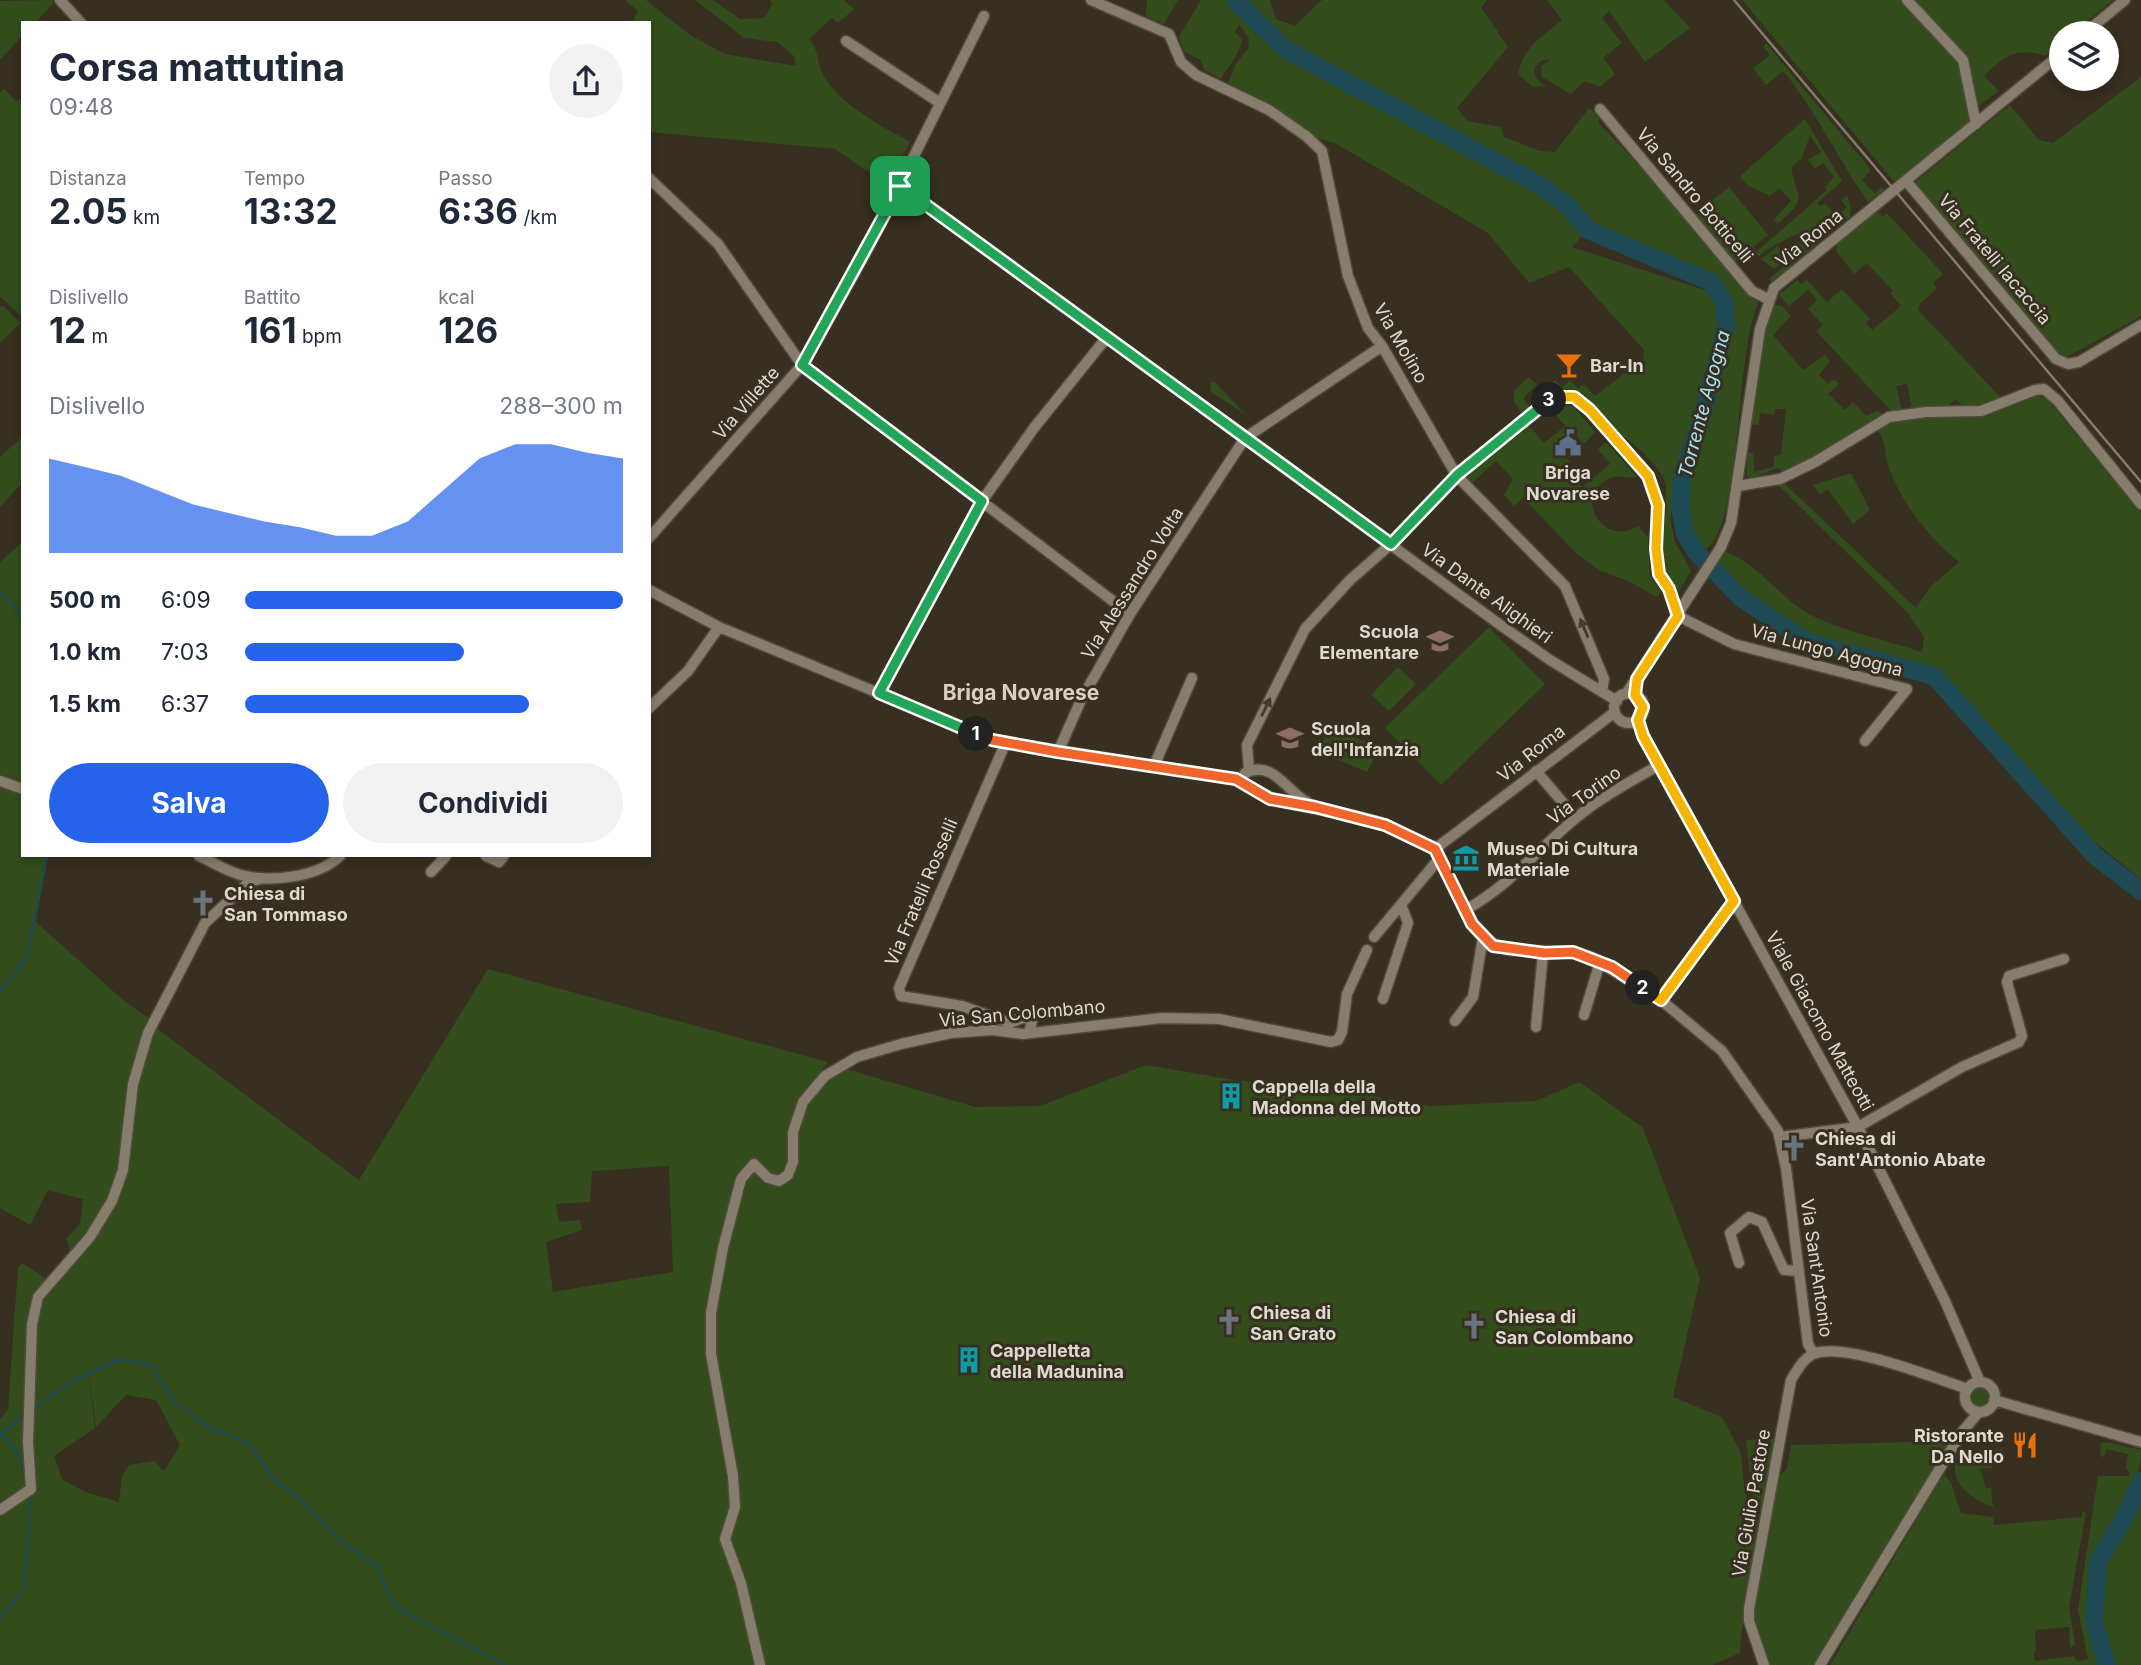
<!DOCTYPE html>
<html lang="it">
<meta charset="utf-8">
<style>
:root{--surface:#fff;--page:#f2f2f3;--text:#1f2937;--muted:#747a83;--accent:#2563eb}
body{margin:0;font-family:Inter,sans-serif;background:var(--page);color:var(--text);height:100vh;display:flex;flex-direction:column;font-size:26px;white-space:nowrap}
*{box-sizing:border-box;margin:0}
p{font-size:23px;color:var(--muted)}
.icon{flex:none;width:38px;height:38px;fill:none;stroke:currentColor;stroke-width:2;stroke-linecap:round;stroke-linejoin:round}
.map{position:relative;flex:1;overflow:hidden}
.details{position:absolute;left:21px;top:21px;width:630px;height:836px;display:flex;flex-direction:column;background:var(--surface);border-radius:0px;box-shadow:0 4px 10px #0003}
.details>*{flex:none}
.fabs{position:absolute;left:2049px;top:21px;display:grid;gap:14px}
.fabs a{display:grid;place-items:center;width:70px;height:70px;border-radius:50%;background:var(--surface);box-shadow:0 4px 10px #0003;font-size:35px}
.pin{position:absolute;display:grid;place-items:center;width:60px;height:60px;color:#fff;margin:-30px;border-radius:14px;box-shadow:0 4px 10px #0006}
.km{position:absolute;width:35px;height:35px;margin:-18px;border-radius:50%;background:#222;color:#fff;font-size:19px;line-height:35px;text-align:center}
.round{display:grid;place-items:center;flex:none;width:74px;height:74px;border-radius:37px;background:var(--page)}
.summary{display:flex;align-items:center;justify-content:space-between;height:119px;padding:0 28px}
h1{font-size:38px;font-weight:700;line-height:52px}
.stats{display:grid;grid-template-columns:repeat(3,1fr);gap:10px;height:119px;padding:7px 28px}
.stats div{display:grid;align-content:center}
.stats b{font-size:35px;font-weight:700}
.stats small{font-size:19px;font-weight:400}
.stats p{font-size:19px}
.chart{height:196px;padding:14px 28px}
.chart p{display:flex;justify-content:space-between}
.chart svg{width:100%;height:126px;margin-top:7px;fill:var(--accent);opacity:.7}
.action{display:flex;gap:14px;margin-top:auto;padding:14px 28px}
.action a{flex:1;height:80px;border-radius:42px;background:var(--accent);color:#fff;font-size:28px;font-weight:700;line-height:80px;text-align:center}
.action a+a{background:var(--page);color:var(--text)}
ul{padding:0 28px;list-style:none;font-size:23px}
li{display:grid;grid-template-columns:112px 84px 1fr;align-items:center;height:52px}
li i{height:18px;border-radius:9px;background:var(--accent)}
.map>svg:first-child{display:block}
</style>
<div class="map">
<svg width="2141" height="1665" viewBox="0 0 2141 1665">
<rect width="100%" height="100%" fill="#372f20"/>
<path fill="#324d1b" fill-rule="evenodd" d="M52 0 54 3 35 23H23V35L0 60V1Z
M625 0H646L690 35 725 54 796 66 794 56 777 42 744 38 695 0H713L740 19 764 18 772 5 770 0H844L854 9 838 23 832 18 809 39C819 48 817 67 825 78 844 107 880 125 910 142L887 185 835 149 649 132V23H632L638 11Z
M1147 0H1178L1164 24 1146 16Z
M1201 0H1232L1283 50 1540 188 1566 208 1586 231 1572 247 1711 292 1722 313 1717 346 1699 414 1683 450 1670 519 1675 542 1691 571 1677 595C1651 560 1666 543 1666 503 1665 497 1667 487 1665 482 1653 450 1587 410 1558 395L1541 398 1538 394 1555 380 1562 387 1570 380 1578 388 1584 384 1595 396 1643 359 1644 350 1569 267 1529 283 1488 233 1335 143 1307 135 1227 86 1236 63 1248 49 1249 39 1239 24 1235 32 1242 39C1241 53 1228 66 1221 79L1204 70 1201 60 1184 52 1179 37Z
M1236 0H1270L1276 19 1295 26 1322 0H1487L1481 7 1508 47 1457 108 1467 121 1501 127 1504 137 1540 151 1555 152 1589 108 1600 117 1598 122 1645 172 1648 171 1760 299C1734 349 1743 526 1705 550L1694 536 1686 510 1685 494 1695 467 1700 431 1727 326 1726 302 1712 282 1589 228 1568 205 1542 185 1285 47Z
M1547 0H1664L1690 28 1645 62 1609 11 1602 18 1622 43 1603 58 1615 74 1600 87 1585 81 1571 94 1542 77 1541 66 1550 60H1542L1534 69 1536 78 1545 86 1533 87 1518 74C1522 48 1543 36 1562 20Z
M1742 0H1900L1958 61 1972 125 1898 186Z
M1907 0H2113L2073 33H2062L2061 43 2046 56C2015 47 2006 55 1984 76L1999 91 1973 110 1963 60Z
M1766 43 1871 170 1862 180 1875 193 1881 187 1884 190 1868 202C1838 159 1817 112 1783 71L1766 85 1753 68 1770 55 1763 47Z
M2141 77V316L2067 357 2061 355 1913 184 2010 105 2039 140 2053 143Z
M4 89 16 101 23 98V317L0 297V93Z
M1805 119 1842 181 1817 203 1820 206 1825 204 1837 216 1847 207 1841 200 1847 196 1851 207 1850 217 1838 226 1833 221 1823 231 1819 227C1800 231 1774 244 1759 256L1754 254 1827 190 1825 187 1834 177 1823 163 1815 169 1808 160 1821 152 1810 136 1801 159 1791 167C1798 204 1809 195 1778 224L1774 219 1791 201 1779 188 1770 196 1747 185 1740 176Z
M1729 187 1768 235 1735 262 1695 215Z
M1877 212 1883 217 1887 213 1943 274 1933 283 1937 288 1920 304 1918 310 2003 400 1967 411 1956 399 1943 410 1912 409 1907 384 1896 386 1902 411 1892 412 1816 331 1823 325 1808 309 1817 300 1808 290 1789 306 1779 295 1797 280 1801 284 1807 280 1827 302 1842 289 1870 319 1866 323 1872 330 1901 306 1890 293 1893 291 1867 263 1854 274 1837 252V243Z
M1809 234 1815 236 1816 245 1772 283 1769 279 1790 261 1792 250Z
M1778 246 1788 259 1774 269 1761 259Z
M2 305 21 323 0 343V307Z
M1772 305 1782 306 1791 316 1773 335 1803 370 1825 355 1830 361 1819 375 1828 384 1834 379 1839 384 1828 394 1845 410 1853 402 1866 416 1877 411 1882 413 1875 423 1786 475 1778 468 1751 478 1747 476V453H1753L1754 472 1773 467 1774 456 1781 455 1786 409H1776L1774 415 1760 413 1759 425 1749 424 1757 357Z
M1529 377 1537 385 1523 398 1530 407 1522 413 1514 402V390Z
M1214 381 1245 414 1211 392 1210 383Z
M2031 395 2046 398 2141 513V879L2061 815 1935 675 1810 636 1712 570 1724 551C1755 562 1774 590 1801 609 1826 627 1889 641 1922 652L1924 637 1908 613 1777 484 1783 482 1916 608 1931 586 1959 562C1929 538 1902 504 1889 468 1884 453 1887 441 1876 428L1890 418 1971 416 1998 410Z
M1556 406H1573L1595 432 1584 444 1575 434 1559 447 1570 462 1565 467 1582 487 1610 464 1598 449 1606 442 1637 477C1628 479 1619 474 1610 478 1572 494 1602 549 1638 526L1648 537 1650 576 1661 591 1657 597 1628 581 1599 570 1577 554 1523 498 1514 506 1504 495 1513 479 1496 461 1472 483 1467 477 1503 443 1507 444 1529 426 1544 443 1565 426 1554 412 1547 418 1542 413Z
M23 436V482L0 507V457Z
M1851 473 1870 510 1853 524 1828 490 1819 494 1813 485Z
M23 541V782L0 774V562Z
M1489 627 1545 684 1441 785 1385 728Z
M1398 667 1416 684 1389 711 1371 695Z
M1329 727 1380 748 1367 772 1317 751Z
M0 777 23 783V856H46L36 922 123 1000 154 1022 131 1084 121 1170 110 1200 88 1235 72 1253 73 1266 114 1202 125 1171 134 1085 155 1027 359 1180 488 969 828 1062 800 1098 787 1174 779 1179 768 1176 754 1163C728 1180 723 1240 715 1270L722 1272C728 1249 734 1179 754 1166L767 1180 779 1183C805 1165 789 1126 807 1102 816 1089 830 1078 843 1068L975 1107 1040 1106 1146 1065 1234 1080 1324 1088 1431 1106 1536 1101 1580 1082 1643 1128 1700 1278 1673 1397 1722 1417 1741 1453 1745 1493 1761 1528 1743 1616 1740 1653 1712 1665H0V1420L8 1409 18 1267 22 1263 47 1279 72 1253 66 1239 80 1224 83 1199 48 1190 30 1225 0 1208ZM669 1166 673 1272 553 1292 546 1242 582 1230 580 1220 559 1222 556 1204 590 1202 592 1171ZM87 1362 96 1427 126 1395 156 1400 180 1445 164 1471 154 1461 129 1465 122 1477 119 1502 85 1492 62 1479 54 1456 95 1428Z
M1967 1397a13 13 0 1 1 26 0a13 13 0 1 1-26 0Z
M1772 1438 1774 1440 1764 1520 1752 1491 1746 1440Z
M1951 1441 1813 1665H1766L1754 1634 1752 1610 1780 1476 1787 1468 1791 1445Z
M2107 1442 2141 1450C2141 1487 2116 1518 2100 1548 2093 1560 2090 1609 2092 1623 2094 1637 2100 1651 2104 1665H1830L1944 1474 1951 1483 1961 1513 1993 1517 1994 1525 2082 1517V1512H2086L2069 1607 2075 1644 2070 1648 2069 1627 2035 1630 2036 1651 2033 1652 2035 1661 2074 1656 2076 1661 2088 1659 2078 1610 2098 1476H2129L2130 1472 2126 1469 2128 1454 2106 1449 2104 1457 2100 1456 2101 1443Z
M2002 1449V1455L1990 1457 1992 1468 1980 1469 1986 1488H1991L1993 1507C1968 1498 1946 1480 1958 1451Z
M2141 1489V1665H2109L2097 1620 2101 1564 2128 1521Z"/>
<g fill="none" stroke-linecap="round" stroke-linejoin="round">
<path stroke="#1e4a55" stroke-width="2.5" d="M0 592 14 605 23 621
M0 991 27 958 47 856
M33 1408 75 1380 120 1359 151 1365 175 1402 210 1428 247 1442 274 1479 301 1500 340 1540 376 1566 395 1607 505 1665
M0 1432 19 1455 25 1474
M2 1434 25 1414
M0 1618 24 1589 31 1494"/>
<path stroke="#1e4a55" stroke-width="18" d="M1235 0 1285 49 1541 186 1568 206 1588 230 1711 282 1724 302 1726 326 1702 417 1683 472 1680 507 1685 534 1696 552 1741 598 1807 642 1934 676 2095 856 2141 891
M2107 1665 2094 1621 2098 1561 2123 1520 2141 1481"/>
<g stroke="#504a3d" stroke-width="13">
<path id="minor" d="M60 0 81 23
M1091 0 1169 34 1181 62 1196 75 1269 110 1306 136 1322 151 1348 276 1368 328 1382 346 1457 476 1565 586 1604 679 1602 692
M1907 0 1963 60 1976 124
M2085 33 2125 0
M846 41 940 103
M1600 109 1752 291 1768 299
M649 178 718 244 802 365 1130 614
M1907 182 2056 359 2068 364 2079 362 2141 325
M900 186 1499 624 1550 660 1617 701
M1738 486 1780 479 1815 462 1889 417 1926 412 1981 411 2035 390 2044 389 2058 401 2141 504
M649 538 802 365 865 254 984 16
M649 590 719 627 992 740 1236 779C1279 812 1336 806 1386 825 1402 831 1419 841 1435 849
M879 693 982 501 1034 428 1107 337
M1614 708a15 15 0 1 1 30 0a15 15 0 1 1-30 0Z
M1626 694 1721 547 1731 523 1760 329 1774 288 2062 53
M649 708 688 671 719 627
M1638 720 1643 736 1858 1127 1945 1301 1980 1382
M1006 742 899 988 901 996 962 1006 1010 1023 1025 1017 1032 1021 1029 1033
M1058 752 1081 700 1130 614 1245 438 1382 346
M1154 766 1192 678
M1249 770 1247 745 1305 629 1350 580 1391 544 1457 476 1532 412 1557 397H1574L1590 410 1648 476 1658 505 1656 549 1659 574 1669 589 1678 616 1734 644 1907 689 1865 741
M1536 771 1576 818
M1245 773C1273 759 1287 792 1307 802
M0 781 23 789
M1435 849 1472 924 1486 941 1509 950 1573 952 1591 957 1661 1000 1722 1051 1778 1131 1786 1168 1808 1344 1814 1354
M1435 849 1615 712
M199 856C213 862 229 873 245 876 274 882 318 877 340 856
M486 856 499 862 504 856
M431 872 446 856
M1467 909C1510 885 1538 849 1576 818 1601 797 1630 782 1659 765
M1374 937 1438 860
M1383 999 1408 923 1402 907
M1661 1000 1734 901
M1584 1015 1600 962
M1455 1021 1473 997 1483 937
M1536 1027 1543 953
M1780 1137 1858 1127 1962 1067 2019 1042 2022 1036 2007 982 2009 976 2064 959
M1739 1263 1730 1233 1749 1217 1762 1222 1784 1270 1798 1271
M1965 1397a15 15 0 1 1 30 0a15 15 0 1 1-30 0Z
M1994 1400 2141 1442
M0 1510 31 1489 28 1442 32 1324 38 1297 90 1237 112 1201 123 1170 133 1084 148 1033 205 923 249 882 263 878
M760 1665 741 1583 725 1539 735 1507 733 1476 711 1354V1313L723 1248 741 1179 754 1164 768 1178 779 1181 788 1175 793 1162V1132L803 1102 825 1076 857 1057 901 1044 951 1033 993 1030 1023 1034 1162 1018 1219 1019 1331 1042 1338 1040 1342 1032 1347 994 1367 950
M1764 1665 1749 1621V1609L1791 1380C1798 1369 1804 1357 1816 1353 1848 1343 1934 1378 1968 1389
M1820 1665 1962 1432 1979 1412"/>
</g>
<use href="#minor" stroke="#877d6d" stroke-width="10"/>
<path stroke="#837d70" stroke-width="2.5" d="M1734 0 2141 482"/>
</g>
<defs><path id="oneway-solid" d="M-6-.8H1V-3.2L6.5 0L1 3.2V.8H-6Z" transform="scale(1.75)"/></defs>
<g fill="#433b2c">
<use href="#oneway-solid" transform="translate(1584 628) rotate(-113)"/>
<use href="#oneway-solid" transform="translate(1266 707) rotate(-64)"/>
</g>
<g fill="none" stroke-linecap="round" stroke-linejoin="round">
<g stroke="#fff" stroke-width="14">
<path id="split-1" d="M900 186 802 365 982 501 879 693 976 734"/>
</g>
<g stroke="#fff" stroke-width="14">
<path id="split-2" d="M976 734 992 740 1058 752 1236 779 1270 799 1315 807 1385 825 1435 849 1472 924 1493 946 1544 953 1573 952 1612 967 1643 988"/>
</g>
<g stroke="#fff" stroke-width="14">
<path id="split-3" d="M1549 400 1557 397H1574L1590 410 1648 476 1658 505 1656 549 1659 574 1669 589 1678 616 1637 679 1635 695 1643 707 1638 720 1643 736 1734 901 1661 1000 1643 988"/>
</g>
<g stroke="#fff" stroke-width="14">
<path id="split-4" d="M900 186 1391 544 1457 475 1549 400"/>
</g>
<use href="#split-1" stroke="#22a559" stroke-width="9"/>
<use href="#split-2" stroke="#f0652b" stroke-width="9"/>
<use href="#split-3" stroke="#f5b400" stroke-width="9"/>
<use href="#split-4" stroke="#22a559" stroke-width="9"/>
</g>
<defs>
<g id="bar-bare" transform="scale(2.1)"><path d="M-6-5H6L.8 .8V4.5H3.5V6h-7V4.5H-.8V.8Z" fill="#e8710a" stroke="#372f20" stroke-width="2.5" paint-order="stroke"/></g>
<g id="civic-bare" transform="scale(2.1)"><path d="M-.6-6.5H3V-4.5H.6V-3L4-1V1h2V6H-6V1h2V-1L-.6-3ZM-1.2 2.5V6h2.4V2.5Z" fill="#5c6f8a" stroke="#372f20" stroke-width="2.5" paint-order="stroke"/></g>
<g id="school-bare" transform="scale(2.1)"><path d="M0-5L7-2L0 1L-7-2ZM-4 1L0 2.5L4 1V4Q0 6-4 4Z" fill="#8d6e63" stroke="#372f20" stroke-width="2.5" paint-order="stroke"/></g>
<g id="museum-bare" transform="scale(2.1)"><path d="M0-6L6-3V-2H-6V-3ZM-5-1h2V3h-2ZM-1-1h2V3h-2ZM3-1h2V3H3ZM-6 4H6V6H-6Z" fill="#0f9aa8" stroke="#372f20" stroke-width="2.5" paint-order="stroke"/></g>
<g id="church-bare" transform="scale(2.1)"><path d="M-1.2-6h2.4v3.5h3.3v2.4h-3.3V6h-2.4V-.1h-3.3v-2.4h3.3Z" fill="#6b7280" stroke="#372f20" stroke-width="2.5" paint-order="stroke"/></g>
<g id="building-bare" transform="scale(2.1)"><path d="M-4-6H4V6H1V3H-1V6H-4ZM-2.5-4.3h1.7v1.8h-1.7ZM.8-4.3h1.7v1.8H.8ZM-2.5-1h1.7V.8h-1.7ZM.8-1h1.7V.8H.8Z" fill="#0f9aa8" stroke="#372f20" stroke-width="2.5" paint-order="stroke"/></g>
<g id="restaurant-bare" transform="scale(2.1)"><path d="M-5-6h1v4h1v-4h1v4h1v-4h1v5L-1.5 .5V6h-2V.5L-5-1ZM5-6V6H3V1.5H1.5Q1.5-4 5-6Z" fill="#e8710a" stroke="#372f20" stroke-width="2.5" paint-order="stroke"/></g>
</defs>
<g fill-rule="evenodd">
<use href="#bar-bare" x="1569" y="365"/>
<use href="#civic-bare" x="1568" y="443"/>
<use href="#school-bare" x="1440" y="641"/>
<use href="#school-bare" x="1290" y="738"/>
<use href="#museum-bare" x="1466" y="858"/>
<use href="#church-bare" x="203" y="903"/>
<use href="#building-bare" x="1231" y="1096"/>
<use href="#church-bare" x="1794" y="1148"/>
<use href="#church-bare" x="1229" y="1322"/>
<use href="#church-bare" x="1474" y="1326"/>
<use href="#building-bare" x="969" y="1360"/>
<use href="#restaurant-bare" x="2025" y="1445"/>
</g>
<g text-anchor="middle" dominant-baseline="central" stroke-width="6" stroke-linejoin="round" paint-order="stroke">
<g font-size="18" fill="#dfdad1" stroke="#372f20">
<text transform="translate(1695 195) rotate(50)">Via Sandro Botticelli</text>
<text transform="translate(1809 238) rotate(-39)">Via Roma</text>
<text transform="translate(1995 259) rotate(50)">Via Fratelli Iacaccia</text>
<text transform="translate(1401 343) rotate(60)">Via Molino</text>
<text transform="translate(746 403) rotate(-49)">Via Villette</text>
<text transform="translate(1132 583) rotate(-58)">Via Alessandro Volta</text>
<text transform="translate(1487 593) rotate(36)">Via Dante Alighieri</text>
<text transform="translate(1827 650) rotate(15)">Via Lungo Agogna</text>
<text transform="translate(1531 753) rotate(-38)">Via Roma</text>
<text transform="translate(1584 795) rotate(-36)">Via Torino</text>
<text transform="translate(921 892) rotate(-67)">Via Fratelli Rosselli</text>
<text transform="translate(1022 1013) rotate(-5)">Via San Colombano</text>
<text transform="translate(1820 1021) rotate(61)">Viale Giacomo Matteotti</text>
<text transform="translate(1817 1268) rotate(82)">Via Sant'Antonio</text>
<text transform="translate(1751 1503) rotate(-80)">Via Giulio Pastore</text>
</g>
<g font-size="18" font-weight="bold" fill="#dfdad1" stroke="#372f20" text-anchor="start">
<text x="1590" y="365">Bar-In</text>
<text x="1568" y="472" text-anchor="middle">Briga<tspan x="1568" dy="21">Novarese</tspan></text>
<text x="1419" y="631" text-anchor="end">Scuola<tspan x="1419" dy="21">Elementare</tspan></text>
<text x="1311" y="728">Scuola<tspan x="1311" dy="21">dell'Infanzia</tspan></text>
<text x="1487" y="848">Museo Di Cultura<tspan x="1487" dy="21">Materiale</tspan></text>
<text x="224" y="893">Chiesa di<tspan x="224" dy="21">San Tommaso</tspan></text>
<text x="1252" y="1086">Cappella della<tspan x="1252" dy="21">Madonna del Motto</tspan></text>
<text x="1815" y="1138">Chiesa di<tspan x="1815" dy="21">Sant'Antonio Abate</tspan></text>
<text x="1250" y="1312">Chiesa di<tspan x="1250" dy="21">San Grato</tspan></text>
<text x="1495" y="1316">Chiesa di<tspan x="1495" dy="21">San Colombano</tspan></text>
<text x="990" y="1350">Cappelletta<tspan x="990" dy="21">della Madunina</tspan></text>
<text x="2004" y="1435" text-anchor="end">Ristorante<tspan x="2004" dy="21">Da Nello</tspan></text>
</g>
<g font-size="19" font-style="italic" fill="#a8e3f3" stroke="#372f20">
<text transform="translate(1704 404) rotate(-75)">Torrente Agogna</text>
</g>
<g font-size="21" font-weight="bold" fill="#dbd0be" stroke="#372f20">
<text x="1021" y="692">Briga Novarese</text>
</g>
</g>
</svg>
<div class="fabs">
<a><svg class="icon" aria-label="layers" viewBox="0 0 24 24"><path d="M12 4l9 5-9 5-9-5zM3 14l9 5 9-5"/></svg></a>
</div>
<div class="pin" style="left:900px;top:186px;background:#1e9e55"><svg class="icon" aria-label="arrive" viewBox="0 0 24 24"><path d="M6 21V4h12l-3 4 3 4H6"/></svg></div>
<b class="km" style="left:976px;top:734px">1</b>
<b class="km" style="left:1643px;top:988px">2</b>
<b class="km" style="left:1549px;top:400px">3</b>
<section class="details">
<div class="summary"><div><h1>Corsa mattutina</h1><p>09:48</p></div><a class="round"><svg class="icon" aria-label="share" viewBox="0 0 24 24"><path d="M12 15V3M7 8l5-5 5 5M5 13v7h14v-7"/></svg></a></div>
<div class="stats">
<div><p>Distanza</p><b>2.05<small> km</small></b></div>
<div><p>Tempo</p><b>13:32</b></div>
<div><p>Passo</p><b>6:36<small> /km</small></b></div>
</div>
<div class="stats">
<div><p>Dislivello</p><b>12<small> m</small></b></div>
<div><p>Battito</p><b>161<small> bpm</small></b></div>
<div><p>kcal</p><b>126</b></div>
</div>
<div class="chart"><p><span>Dislivello</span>288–300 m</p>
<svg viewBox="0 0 160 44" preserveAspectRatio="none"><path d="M0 44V11L10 14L20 17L30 22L40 27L50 30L60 33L70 35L80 38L90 38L100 33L110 22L120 11L130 6L140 6L150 9L160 11V44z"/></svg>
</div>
<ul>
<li><b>500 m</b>6:09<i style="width:100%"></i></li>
<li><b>1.0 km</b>7:03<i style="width:58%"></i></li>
<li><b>1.5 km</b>6:37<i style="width:75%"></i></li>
</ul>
<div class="action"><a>Salva</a><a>Condividi</a></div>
</section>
</div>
